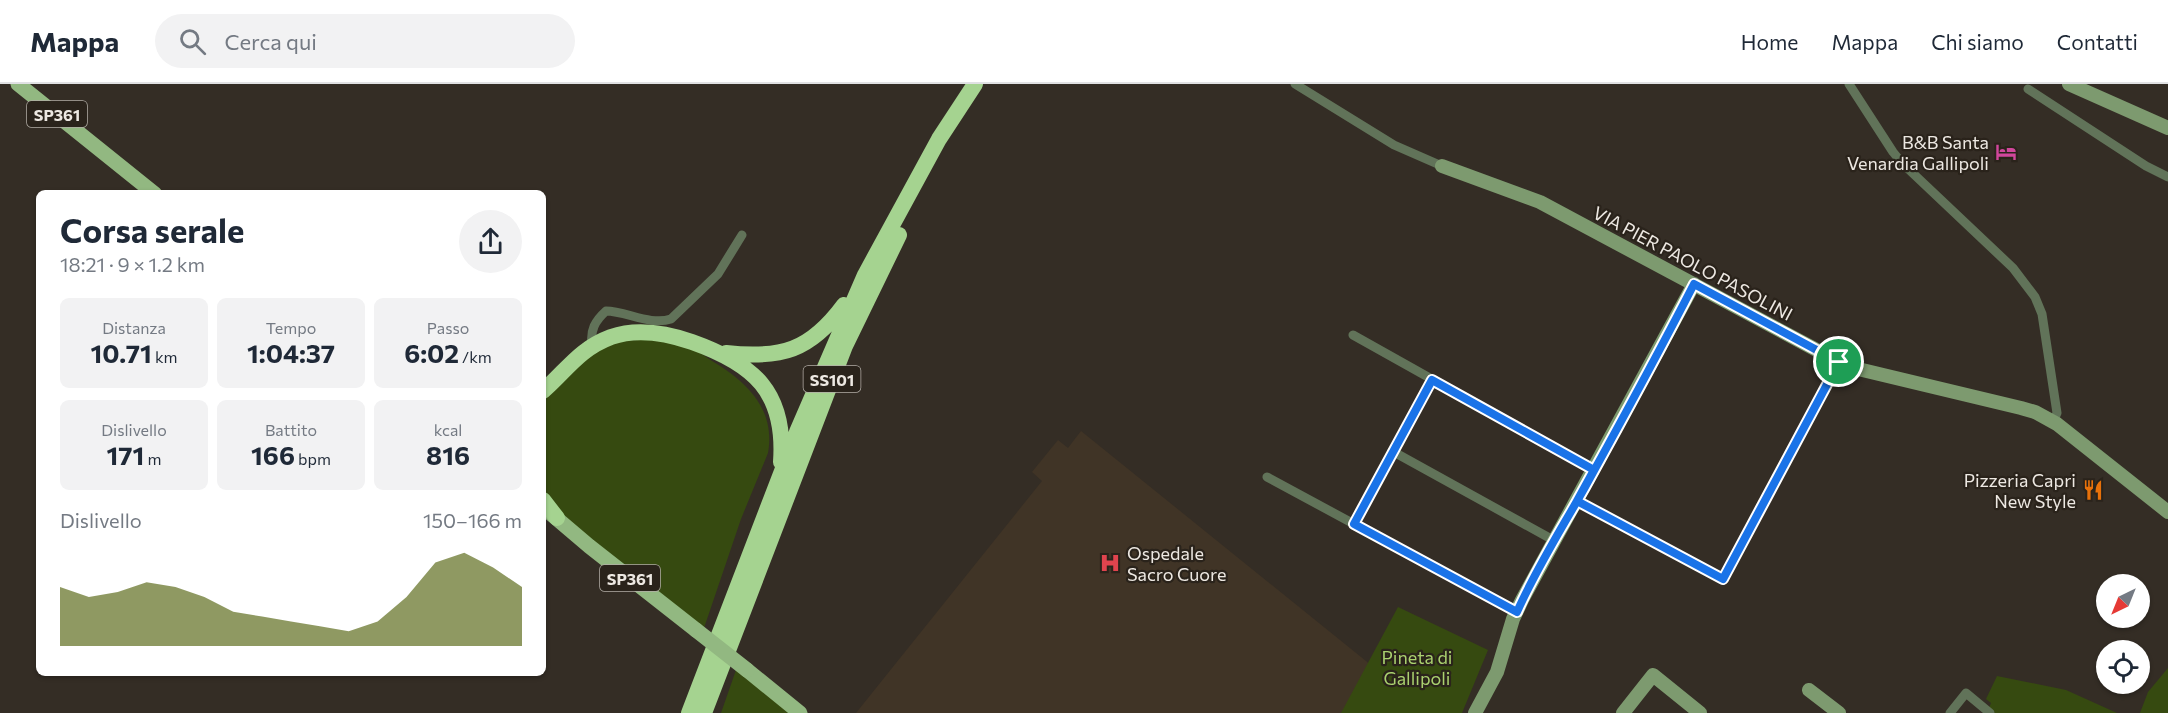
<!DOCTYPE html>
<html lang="it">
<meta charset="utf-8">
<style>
:root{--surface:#fff;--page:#f2f2f3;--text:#1f2937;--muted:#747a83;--line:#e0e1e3;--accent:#606f20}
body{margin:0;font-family:Commissioner,sans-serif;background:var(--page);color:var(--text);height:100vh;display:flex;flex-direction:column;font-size:22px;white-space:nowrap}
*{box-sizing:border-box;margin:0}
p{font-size:20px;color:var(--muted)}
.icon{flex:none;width:33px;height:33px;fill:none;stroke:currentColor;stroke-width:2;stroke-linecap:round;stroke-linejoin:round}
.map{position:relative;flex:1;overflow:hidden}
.details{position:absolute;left:36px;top:106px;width:510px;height:486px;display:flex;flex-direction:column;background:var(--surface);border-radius:9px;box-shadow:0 2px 4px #0004}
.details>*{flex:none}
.needle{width:39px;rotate:223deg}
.controls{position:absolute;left:2096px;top:490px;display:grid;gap:12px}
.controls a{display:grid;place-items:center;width:54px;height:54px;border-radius:50%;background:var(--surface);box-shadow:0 2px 4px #0004;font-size:30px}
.pin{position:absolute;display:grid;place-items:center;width:51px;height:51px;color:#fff;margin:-26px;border:3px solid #fff;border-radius:50%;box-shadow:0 2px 6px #0007}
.round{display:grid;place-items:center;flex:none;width:63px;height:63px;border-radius:32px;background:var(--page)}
.head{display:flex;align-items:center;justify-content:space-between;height:102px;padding:0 24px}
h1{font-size:33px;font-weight:700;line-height:45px}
.stats{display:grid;grid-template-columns:repeat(3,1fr);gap:9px;height:102px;padding:6px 24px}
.stats div{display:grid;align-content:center;border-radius:9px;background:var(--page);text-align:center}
.stats b{font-size:26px;font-weight:700}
.stats small{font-size:16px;font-weight:400}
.stats p{font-size:16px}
.chart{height:168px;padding:12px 24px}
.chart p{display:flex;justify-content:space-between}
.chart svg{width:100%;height:108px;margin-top:6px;fill:var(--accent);opacity:.7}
header{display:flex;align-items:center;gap:36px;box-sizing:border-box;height:84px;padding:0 30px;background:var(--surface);border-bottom:2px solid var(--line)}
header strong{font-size:28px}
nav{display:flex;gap:33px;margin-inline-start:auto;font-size:21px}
.search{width:420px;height:54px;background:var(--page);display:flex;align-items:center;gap:15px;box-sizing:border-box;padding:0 21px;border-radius:33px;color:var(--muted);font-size:22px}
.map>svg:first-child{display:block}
</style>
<header>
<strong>Mappa</strong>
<div class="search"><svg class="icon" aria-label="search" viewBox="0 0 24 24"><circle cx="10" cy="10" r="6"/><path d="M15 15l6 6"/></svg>Cerca qui</div>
<nav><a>Home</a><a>Mappa</a><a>Chi siamo</a><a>Contatti</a></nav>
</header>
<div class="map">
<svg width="2168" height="629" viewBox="0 0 2168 629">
<rect width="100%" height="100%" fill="#342d25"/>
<path fill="#403426" d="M1081 347 1413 615 1403 629H856L1042 397 1032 388 1058 356 1068 364Z"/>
<path fill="#364a10" d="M656 255C669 258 685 261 697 267 702 269 707 274 712 277 746 297 776 325 768 369L741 435 704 544 560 430 543 408V319L554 303 590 269 620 257Z
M1398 523 1488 566 1462 629H1341Z
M2168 584V629H2140L2148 608Z
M736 586 790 629H721Z
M1997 592 2066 606 2117 629H1995L1989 624 1991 619 1986 615Z"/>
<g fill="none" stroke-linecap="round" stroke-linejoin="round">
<path stroke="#617359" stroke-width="9" d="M1295 0 1394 61 1442 82
M1849 0 1893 68 1902 79 2013 184 2035 213 2042 230 2057 329 2053 338
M2028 5 2146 82 2168 93
M1353 251 1594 386
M592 261C590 246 595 237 606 227 626 227 650 242 671 235L718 190 742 151
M1392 367 1555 457
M1267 393 1517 528
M1577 417 1723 496 1839 278
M1354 440 1432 296
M1950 629 1966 609 1990 629"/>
<path stroke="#7d9a6f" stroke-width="14" d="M2069 0 2168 44
M1442 82 1540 118 1839 278 1854 284 2021 324 2035 328 2057 340 2168 428
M1809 606 1839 629
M1475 629 1497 588 1513 535 1522 516 1694 200
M1623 629 1653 591 1700 629"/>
<path stroke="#92b881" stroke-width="15" d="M18 0 155 110
M549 428 589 462 696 546
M747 586 800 629"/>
<path stroke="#a5d390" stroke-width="16" d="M726 269C781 275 810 267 844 221
M543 307C567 286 579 265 611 253 637 244 666 249 692 258 754 280 786 308 781 378
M543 416 557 434
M689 629 797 348 865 191 939 55 975 0
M704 629 845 262 899 151"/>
<path stroke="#92b881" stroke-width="15" d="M696 546 747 586"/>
</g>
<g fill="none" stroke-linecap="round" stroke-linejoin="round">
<g stroke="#fff" stroke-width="12">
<path id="route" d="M1839 278 1694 200C1659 268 1622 336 1585 403 1562 444 1536 485 1517 528L1354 440 1432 296 1594 386 1577 417 1723 495 1839 278"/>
</g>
<use href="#route" stroke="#1a73e8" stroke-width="8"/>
</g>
<defs>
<g id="hotel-bare" transform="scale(1.62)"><path d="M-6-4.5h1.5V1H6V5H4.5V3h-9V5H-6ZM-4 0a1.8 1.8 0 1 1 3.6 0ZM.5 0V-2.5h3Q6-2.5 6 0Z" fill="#d1479c" stroke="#2a231b" stroke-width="2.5" paint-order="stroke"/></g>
<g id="restaurant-bare" transform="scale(1.62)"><path d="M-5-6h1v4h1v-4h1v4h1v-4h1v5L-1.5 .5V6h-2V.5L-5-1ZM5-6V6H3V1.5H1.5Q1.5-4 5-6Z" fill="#e8710a" stroke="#2a231b" stroke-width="2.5" paint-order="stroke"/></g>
<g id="hospital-bare" transform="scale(1.62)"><path d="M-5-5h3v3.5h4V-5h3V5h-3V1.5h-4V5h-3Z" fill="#e0444e" stroke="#2a231b" stroke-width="2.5" paint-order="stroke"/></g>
</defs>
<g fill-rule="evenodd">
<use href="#hotel-bare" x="2006" y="68"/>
<use href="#restaurant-bare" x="2093" y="406"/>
<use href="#hospital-bare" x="1110" y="479"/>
</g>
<g text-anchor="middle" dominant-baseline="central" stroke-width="4.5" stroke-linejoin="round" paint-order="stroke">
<g fill="#2a231b" stroke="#b2ada6" stroke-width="1.5">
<rect x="27" y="17" width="60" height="26" rx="4.5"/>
<rect x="803.5" y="282" width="57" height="26" rx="4.5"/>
<rect x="600" y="481" width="60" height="26" rx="4.5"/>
</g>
<g font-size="16" font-weight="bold" fill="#ede8e2">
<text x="57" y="30">SP361</text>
<text x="832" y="295">SS101</text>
<text x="630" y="494">SP361</text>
</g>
<g font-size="18" fill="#ede8e2" stroke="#2a231b" text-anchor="end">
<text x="1989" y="58">B&amp;B Santa<tspan x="1989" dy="21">Venardia Gallipoli</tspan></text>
<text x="2076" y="396">Pizzeria Capri<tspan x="2076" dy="21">New Style</tspan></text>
<text x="1127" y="469" text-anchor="start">Ospedale<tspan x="1127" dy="21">Sacro Cuore</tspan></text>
</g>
<g font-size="18" fill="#ede8e2" stroke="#2a231b">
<text transform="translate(1693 179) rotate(28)">VIA PIER PAOLO PASOLINI</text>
</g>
<g font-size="18" fill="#aad16f" stroke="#2a231b">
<text x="1417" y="573">Pineta di<tspan x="1417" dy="21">Gallipoli</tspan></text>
</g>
</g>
</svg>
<div class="controls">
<a><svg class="needle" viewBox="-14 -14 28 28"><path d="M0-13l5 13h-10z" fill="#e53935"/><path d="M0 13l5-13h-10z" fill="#747a83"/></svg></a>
<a><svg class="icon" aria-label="locate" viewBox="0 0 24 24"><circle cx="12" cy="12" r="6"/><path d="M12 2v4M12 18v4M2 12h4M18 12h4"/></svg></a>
</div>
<div class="pin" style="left:1839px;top:278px;background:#1e9e55"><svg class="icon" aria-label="arrive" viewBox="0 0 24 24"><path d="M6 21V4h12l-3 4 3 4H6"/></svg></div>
<section class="details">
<div class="head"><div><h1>Corsa serale</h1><p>18:21 · 9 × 1.2 km</p></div><a class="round"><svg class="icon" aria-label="share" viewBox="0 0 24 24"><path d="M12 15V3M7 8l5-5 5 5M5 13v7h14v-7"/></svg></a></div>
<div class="stats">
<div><p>Distanza</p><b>10.71<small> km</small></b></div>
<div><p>Tempo</p><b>1:04:37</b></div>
<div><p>Passo</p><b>6:02<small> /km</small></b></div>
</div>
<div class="stats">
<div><p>Dislivello</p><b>171<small> m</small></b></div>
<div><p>Battito</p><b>166<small> bpm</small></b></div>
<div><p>kcal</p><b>816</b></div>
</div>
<div class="chart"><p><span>Dislivello</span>150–166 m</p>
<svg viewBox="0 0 160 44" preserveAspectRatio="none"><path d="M0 44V20L10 24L20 22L30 18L40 20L50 24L60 30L70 32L80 34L90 36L100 38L110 34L120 24L130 10L140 6L150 12L160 20V44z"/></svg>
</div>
</section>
</div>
